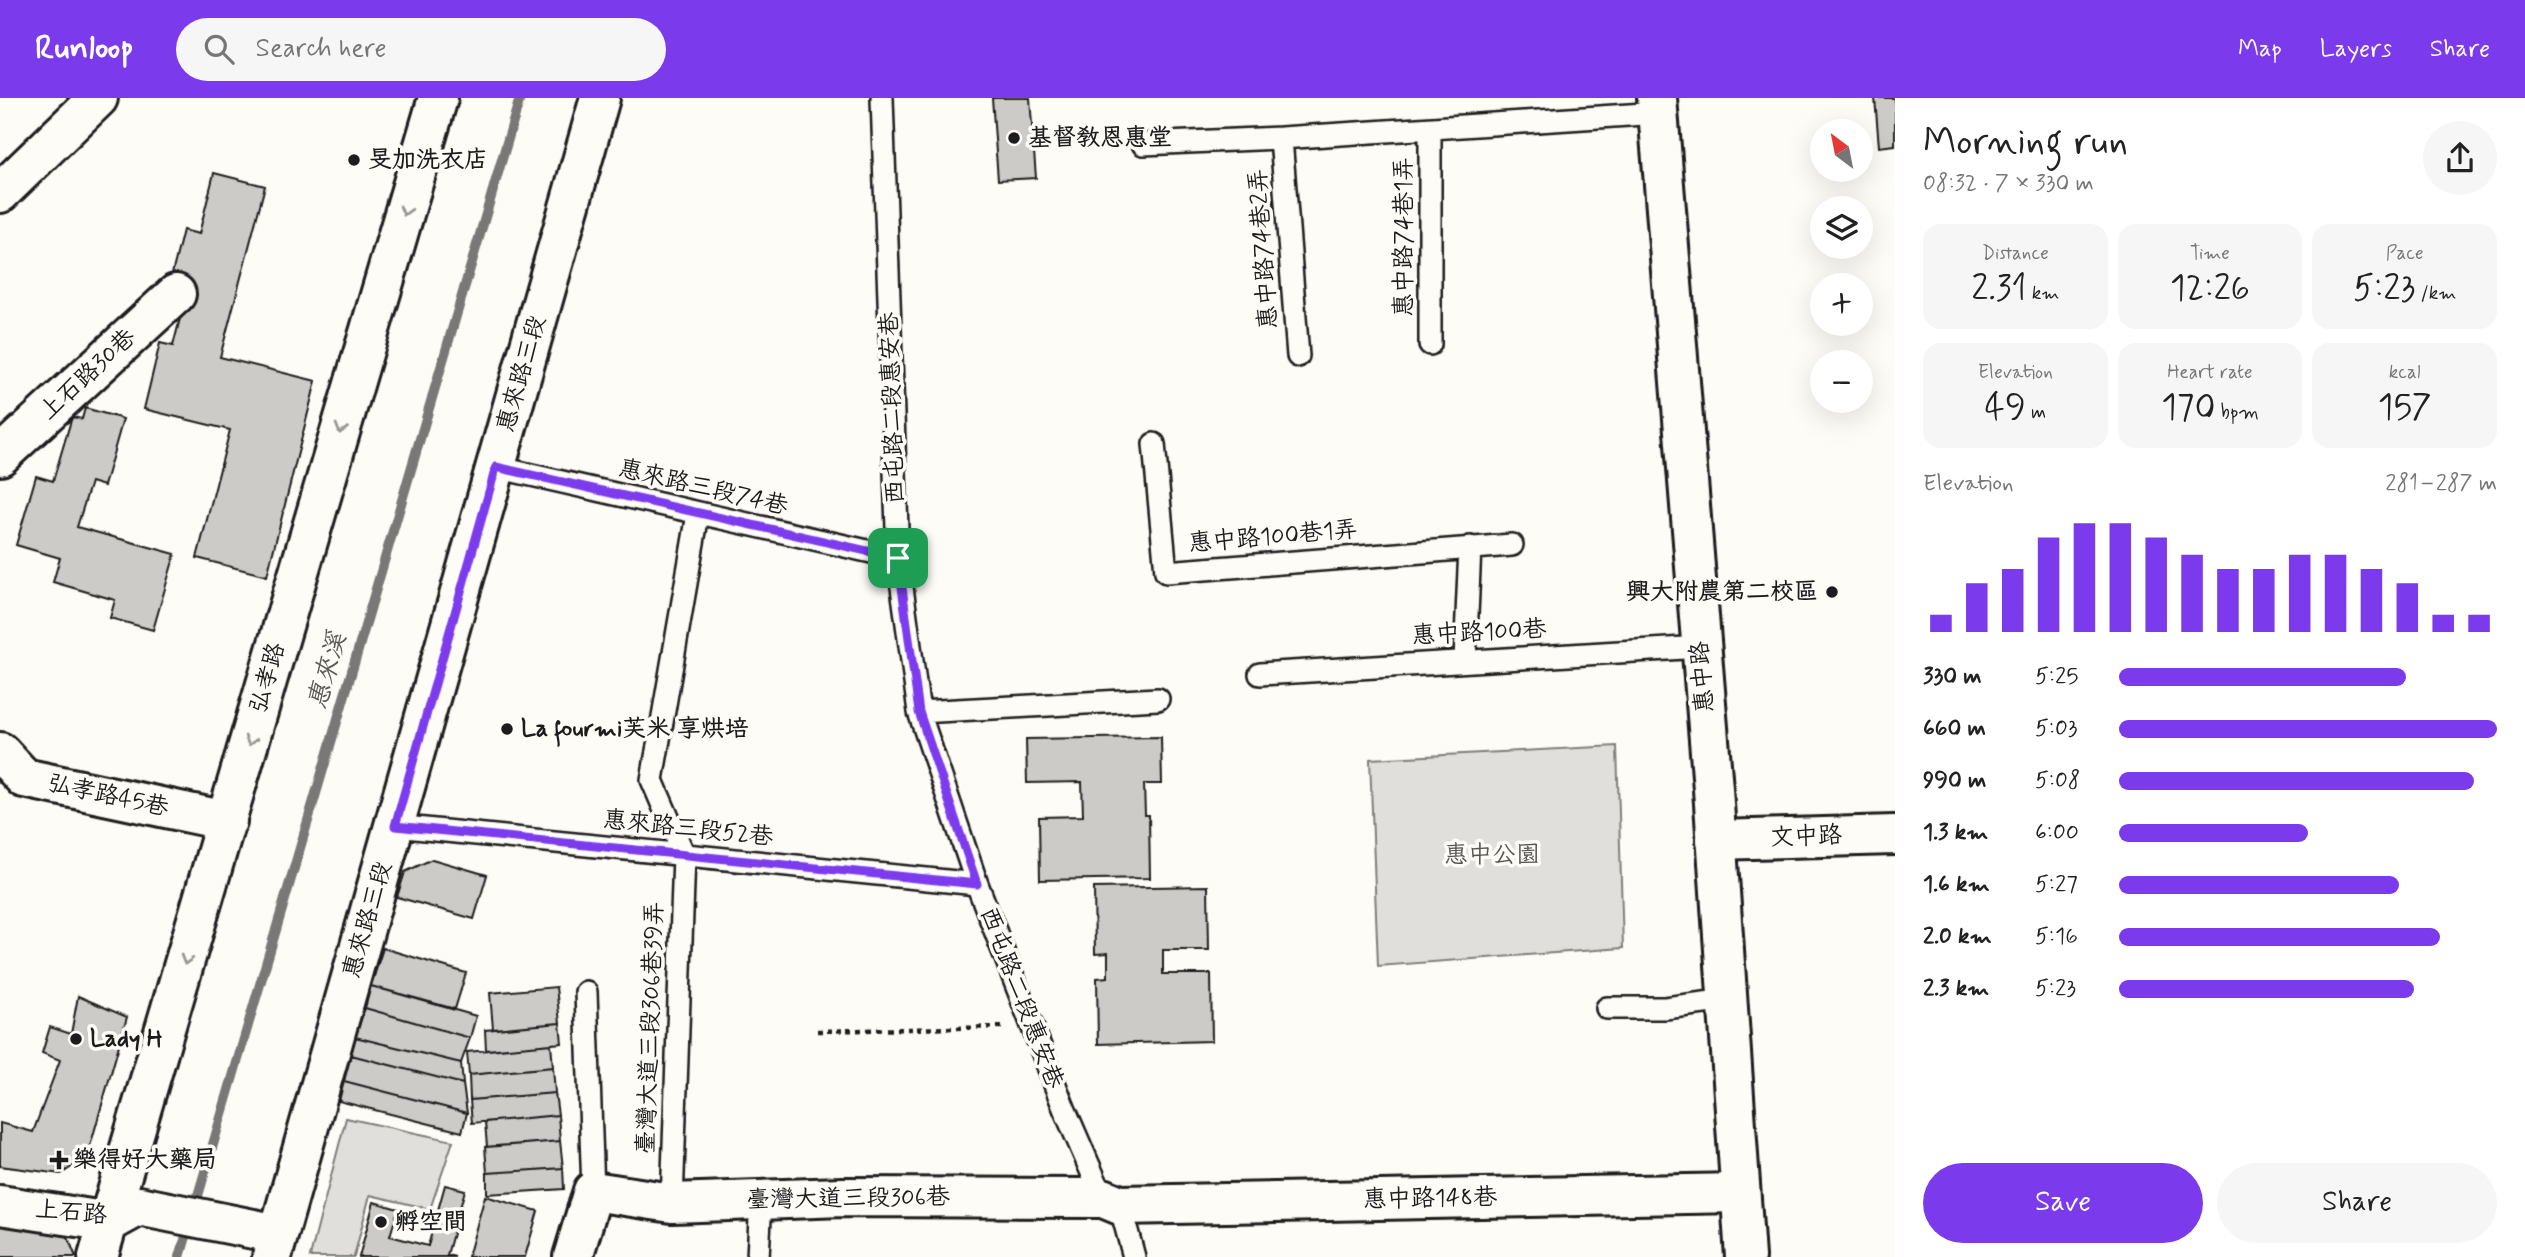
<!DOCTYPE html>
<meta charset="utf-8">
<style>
:root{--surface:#fff;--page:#f6f6f6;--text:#222;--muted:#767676;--accent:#7c3aed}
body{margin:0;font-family:Mynerve,"LXGW WenKai TC",sans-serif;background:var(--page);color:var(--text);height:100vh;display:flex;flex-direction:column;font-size:26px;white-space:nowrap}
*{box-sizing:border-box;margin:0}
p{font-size:23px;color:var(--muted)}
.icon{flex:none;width:38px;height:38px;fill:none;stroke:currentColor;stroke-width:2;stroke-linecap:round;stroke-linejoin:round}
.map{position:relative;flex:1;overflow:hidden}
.details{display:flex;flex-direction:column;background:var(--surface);width:630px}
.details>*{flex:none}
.needle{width:46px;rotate:328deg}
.tools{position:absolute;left:1810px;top:21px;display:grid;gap:14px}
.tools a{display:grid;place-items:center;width:63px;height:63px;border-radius:50%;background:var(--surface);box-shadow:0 7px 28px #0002;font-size:35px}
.pin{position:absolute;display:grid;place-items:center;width:60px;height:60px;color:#fff;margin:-30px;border-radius:14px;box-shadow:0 4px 10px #0006}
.round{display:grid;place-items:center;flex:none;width:74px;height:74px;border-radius:37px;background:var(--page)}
.headline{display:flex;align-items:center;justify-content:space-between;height:119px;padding:0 28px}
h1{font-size:38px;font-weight:600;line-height:52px}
.stats{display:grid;grid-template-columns:repeat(3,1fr);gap:10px;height:119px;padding:7px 28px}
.stats div{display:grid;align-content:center;border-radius:18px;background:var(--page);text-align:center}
.stats b{font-size:35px;font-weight:600}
.stats small{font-size:19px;font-weight:400}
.stats p{font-size:19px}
.chart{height:196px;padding:14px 28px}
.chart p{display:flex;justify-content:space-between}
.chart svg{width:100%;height:126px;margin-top:7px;stroke:var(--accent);stroke-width:6}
.primary-button{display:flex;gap:14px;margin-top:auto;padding:14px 28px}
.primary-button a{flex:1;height:80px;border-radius:42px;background:var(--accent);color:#fff;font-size:28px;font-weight:600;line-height:80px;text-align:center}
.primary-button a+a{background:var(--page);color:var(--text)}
ul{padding:0 28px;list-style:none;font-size:23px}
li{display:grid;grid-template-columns:112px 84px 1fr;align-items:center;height:52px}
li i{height:18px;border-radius:9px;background:var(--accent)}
header{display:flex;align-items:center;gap:42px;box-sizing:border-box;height:98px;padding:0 35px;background:var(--accent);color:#fff}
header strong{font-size:33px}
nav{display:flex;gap:38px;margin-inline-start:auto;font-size:24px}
.search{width:490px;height:63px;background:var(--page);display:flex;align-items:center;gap:18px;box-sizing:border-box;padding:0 24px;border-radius:38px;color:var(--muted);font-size:26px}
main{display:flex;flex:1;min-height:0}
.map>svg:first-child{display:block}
</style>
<header>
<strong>Runloop</strong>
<div class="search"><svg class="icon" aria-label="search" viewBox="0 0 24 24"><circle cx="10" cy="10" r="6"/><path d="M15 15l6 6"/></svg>Search here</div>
<nav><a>Map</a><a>Layers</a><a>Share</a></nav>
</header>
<main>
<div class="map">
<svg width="1895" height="1159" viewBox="0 0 1895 1159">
<rect width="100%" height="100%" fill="#fdfcf7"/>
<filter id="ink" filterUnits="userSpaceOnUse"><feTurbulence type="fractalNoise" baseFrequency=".0143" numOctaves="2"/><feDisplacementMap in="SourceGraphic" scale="14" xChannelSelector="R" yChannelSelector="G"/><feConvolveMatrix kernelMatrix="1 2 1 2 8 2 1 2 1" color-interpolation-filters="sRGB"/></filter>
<g filter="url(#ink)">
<path fill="#e0dfdb" stroke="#7e7e7c" stroke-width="2" d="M1617 648 1623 850 1378 868 1370 661Z
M346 1020 453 1043 430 1111 370 1097 354 1159H310Z"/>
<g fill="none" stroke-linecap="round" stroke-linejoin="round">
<path stroke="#797876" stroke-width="10" d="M180 1159 520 0"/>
</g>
<path fill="#cccbc8" stroke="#1c1c1c" stroke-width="2" d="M992 0H1030L1036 80 998 82Z
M1875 0H1895V47L1879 49Z
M214 75 265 88 220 259 316 283 267 478 197 460 230 332 144 311 160 245 173 248 189 185 171 180 183 132 199 136Z
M85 310 123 321 104 388 91 384 77 429 175 456 153 532 110 520 115 502 53 484 60 460 16 447 36 378 53 383 72 319 82 321Z
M1161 639 1162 686H1144L1145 717H1149L1150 780 1040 782 1039 719 1083 718 1082 684 1027 685 1026 641Z
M432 761 487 777 474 821 397 799 405 774Z
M1208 788 1209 852H1163V876H1211L1212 943 1098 946 1097 880 1108 879V855L1095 856 1094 790Z
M383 850 466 875 455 911 371 888Z
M371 888 476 918 470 940 365 910Z
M556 889 560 925 493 931 490 895Z
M78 898 127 919 87 1059 61 1076 0 1068V1025L33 1034 60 962 42 955 50 929 71 936Z
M365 910 470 940 461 965 355 939Z
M560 925 562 945 486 952 485 932Z
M355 939 461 965 463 986 351 957Z
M551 946 553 969 469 977 467 954Z
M351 957 463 986 467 1015 344 983Z
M553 969 555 995 470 1002 469 977Z
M344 983 467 1015 462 1034 339 1003Z
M555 995 558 1017 472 1025 470 1002Z
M558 1017 560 1043 487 1049 485 1024Z
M560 1043 563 1070 487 1075 485 1049Z
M563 1070 564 1091 487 1096V1075Z
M445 1087 465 1092 447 1157 455 1159H359L374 1104 398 1111 390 1138 428 1148Z
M485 1098 538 1113 525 1159H468Z
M0 1127 67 1137 76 1159H0Z"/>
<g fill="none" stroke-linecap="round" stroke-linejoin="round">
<g stroke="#1c1c1c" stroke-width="26">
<path id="service" d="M882 0 898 460 919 614 977 786 1064 1010 1103 1100
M1430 31V246
M1281 40 1298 258
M1143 46 1281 40 1659 15
M1154 346 1166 474 1512 447
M496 369 898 460
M1465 562 1470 449
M1260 576 1701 549
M919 614 1158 601
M395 728 977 786
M586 894 593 1093
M1607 910H1665L1728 902
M672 1105 684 757 652 682 698 416
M1120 1107 1134 1159
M758 1159 761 1101"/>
</g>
<g stroke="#1c1c1c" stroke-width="44">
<path id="minor" d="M0 95 98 0
M0 358 176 196
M0 654 24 680 227 723
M1716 742 1895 737
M0 1107 110 1124 139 1108 278 1136
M98 1159 438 0
M272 1159 600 0
M573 1159 593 1093 672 1105 843 1099 1103 1100 1120 1107 1740 1095"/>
</g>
<g stroke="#1c1c1c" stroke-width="44">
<path id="tertiary" d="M1657 0 1713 691 1745 1159"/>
</g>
<path stroke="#1c1c1c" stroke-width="4.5" stroke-dasharray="5 5" stroke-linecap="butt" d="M817 933 1002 929"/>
<use href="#service" stroke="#fdfcf7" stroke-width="21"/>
<use href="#minor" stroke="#fdfcf7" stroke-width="38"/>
<use href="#tertiary" stroke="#fdfcf7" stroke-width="38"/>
</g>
<defs><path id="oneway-chevron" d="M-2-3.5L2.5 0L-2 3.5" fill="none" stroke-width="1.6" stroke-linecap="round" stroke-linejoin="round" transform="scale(1.75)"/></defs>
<g stroke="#989794">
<use href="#oneway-chevron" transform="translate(405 113) rotate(106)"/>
<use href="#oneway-chevron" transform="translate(341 331) rotate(106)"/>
<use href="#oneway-chevron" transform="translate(250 643) rotate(106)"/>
<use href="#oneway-chevron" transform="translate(186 862) rotate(106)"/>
</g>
</g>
<g fill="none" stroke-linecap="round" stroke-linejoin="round" filter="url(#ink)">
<g stroke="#fff" stroke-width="14">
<path id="route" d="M496 369 898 460 919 614 977 786 395 728Z"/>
</g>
<use href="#route" stroke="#7c3aed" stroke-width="9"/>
</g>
<g fill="#1c1c1c" stroke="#fdfcf7" stroke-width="2.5">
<circle cx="1014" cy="40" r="7"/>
<circle cx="354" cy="62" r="7"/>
<circle cx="1832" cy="494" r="7"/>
<circle cx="507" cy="631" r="7"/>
<circle cx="76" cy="941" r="7"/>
<path d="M55.5 1051.5h7v7h7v7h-7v7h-7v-7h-7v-7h7z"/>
<circle cx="381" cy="1124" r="7"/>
</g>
<g text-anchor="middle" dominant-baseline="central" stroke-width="7" stroke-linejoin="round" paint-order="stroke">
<g font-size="24" font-weight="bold" fill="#1c1c1c" stroke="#fdfcf7" text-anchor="start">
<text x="1028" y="40">基督教恩惠堂</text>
<text x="368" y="62">旻加洗衣店</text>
<text x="1818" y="494" text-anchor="end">興大附農第二校區</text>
<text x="521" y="631">La fourmi芙米 享烘培</text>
<text x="90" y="941">Lady H</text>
<text x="73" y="1062">樂得好大藥局</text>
<text x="395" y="1124">孵空間</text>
</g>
<g font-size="24" fill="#1c1c1c" stroke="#fdfcf7">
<text transform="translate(1404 139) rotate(-90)">惠中路74巷1弄</text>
<text transform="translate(1264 151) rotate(-94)">惠中路74巷2弄</text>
<text transform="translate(522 276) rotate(-74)">惠來路三段</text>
<text transform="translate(88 277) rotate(-43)">上石路30巷</text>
<text transform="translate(893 310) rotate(-92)">西屯路二段惠安巷</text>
<text transform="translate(703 390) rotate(13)">惠來路三段74巷</text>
<text transform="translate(1273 439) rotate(-5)">惠中路100巷1弄</text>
<text transform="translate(1479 535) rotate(-3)">惠中路100巷</text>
<text transform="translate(1703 579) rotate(-95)">惠中路</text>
<text transform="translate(268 580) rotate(-74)">弘孝路</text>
<text transform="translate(108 698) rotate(12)">弘孝路45巷</text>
<text transform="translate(688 731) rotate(6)">惠來路三段52巷</text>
<text transform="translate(1806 739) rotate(-2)">文中路</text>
<text transform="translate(368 822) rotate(-74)">惠來路三段</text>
<text transform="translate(1021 900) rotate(69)">西屯路二段惠安巷</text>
<text transform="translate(651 930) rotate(-88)">臺灣大道三段306巷39弄</text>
<text transform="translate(848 1101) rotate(-1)">臺灣大道三段306巷</text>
<text transform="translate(1430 1101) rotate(-1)">惠中路148巷</text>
<text transform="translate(71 1115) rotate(5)">上石路</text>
</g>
<g font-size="24" fill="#575655" stroke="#fdfcf7">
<text x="1492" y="757">惠中公園</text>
</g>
<g font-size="26" font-style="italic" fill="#5a5a58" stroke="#fdfcf7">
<text transform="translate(328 573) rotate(-74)">惠來溪</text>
</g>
</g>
</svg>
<div class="tools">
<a><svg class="needle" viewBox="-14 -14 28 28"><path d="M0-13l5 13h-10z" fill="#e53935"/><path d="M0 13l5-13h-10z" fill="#767676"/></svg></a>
<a><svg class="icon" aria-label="layers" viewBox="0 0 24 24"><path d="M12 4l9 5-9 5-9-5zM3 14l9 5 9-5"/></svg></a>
<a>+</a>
<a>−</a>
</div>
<div class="pin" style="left:898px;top:460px;background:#1e9e55"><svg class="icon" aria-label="arrive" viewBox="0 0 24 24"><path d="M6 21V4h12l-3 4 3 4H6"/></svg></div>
</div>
<section class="details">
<div class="headline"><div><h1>Morning run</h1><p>08:32 · 7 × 330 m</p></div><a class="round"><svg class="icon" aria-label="share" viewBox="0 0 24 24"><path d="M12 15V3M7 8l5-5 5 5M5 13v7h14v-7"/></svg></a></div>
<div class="stats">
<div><p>Distance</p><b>2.31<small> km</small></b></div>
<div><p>Time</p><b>12:26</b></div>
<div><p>Pace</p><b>5:23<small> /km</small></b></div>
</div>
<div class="stats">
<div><p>Elevation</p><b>49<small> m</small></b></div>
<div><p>Heart rate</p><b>170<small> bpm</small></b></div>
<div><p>kcal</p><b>157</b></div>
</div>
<div class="chart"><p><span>Elevation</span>281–287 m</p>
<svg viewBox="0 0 160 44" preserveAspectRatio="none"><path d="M5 44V38M15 44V27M25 44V22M35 44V11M45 44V6M55 44V6M65 44V11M75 44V17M85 44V22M95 44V22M105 44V17M115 44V17M125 44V22M135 44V27M145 44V38M155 44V38"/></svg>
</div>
<ul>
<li><b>330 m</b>5:25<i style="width:76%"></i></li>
<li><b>660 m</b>5:03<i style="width:100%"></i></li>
<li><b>990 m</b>5:08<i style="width:94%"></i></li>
<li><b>1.3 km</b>6:00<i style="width:50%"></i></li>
<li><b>1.6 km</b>5:27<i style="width:74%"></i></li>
<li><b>2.0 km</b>5:16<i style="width:85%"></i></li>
<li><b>2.3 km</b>5:23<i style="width:78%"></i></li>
</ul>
<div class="primary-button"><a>Save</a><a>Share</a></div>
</section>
</main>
